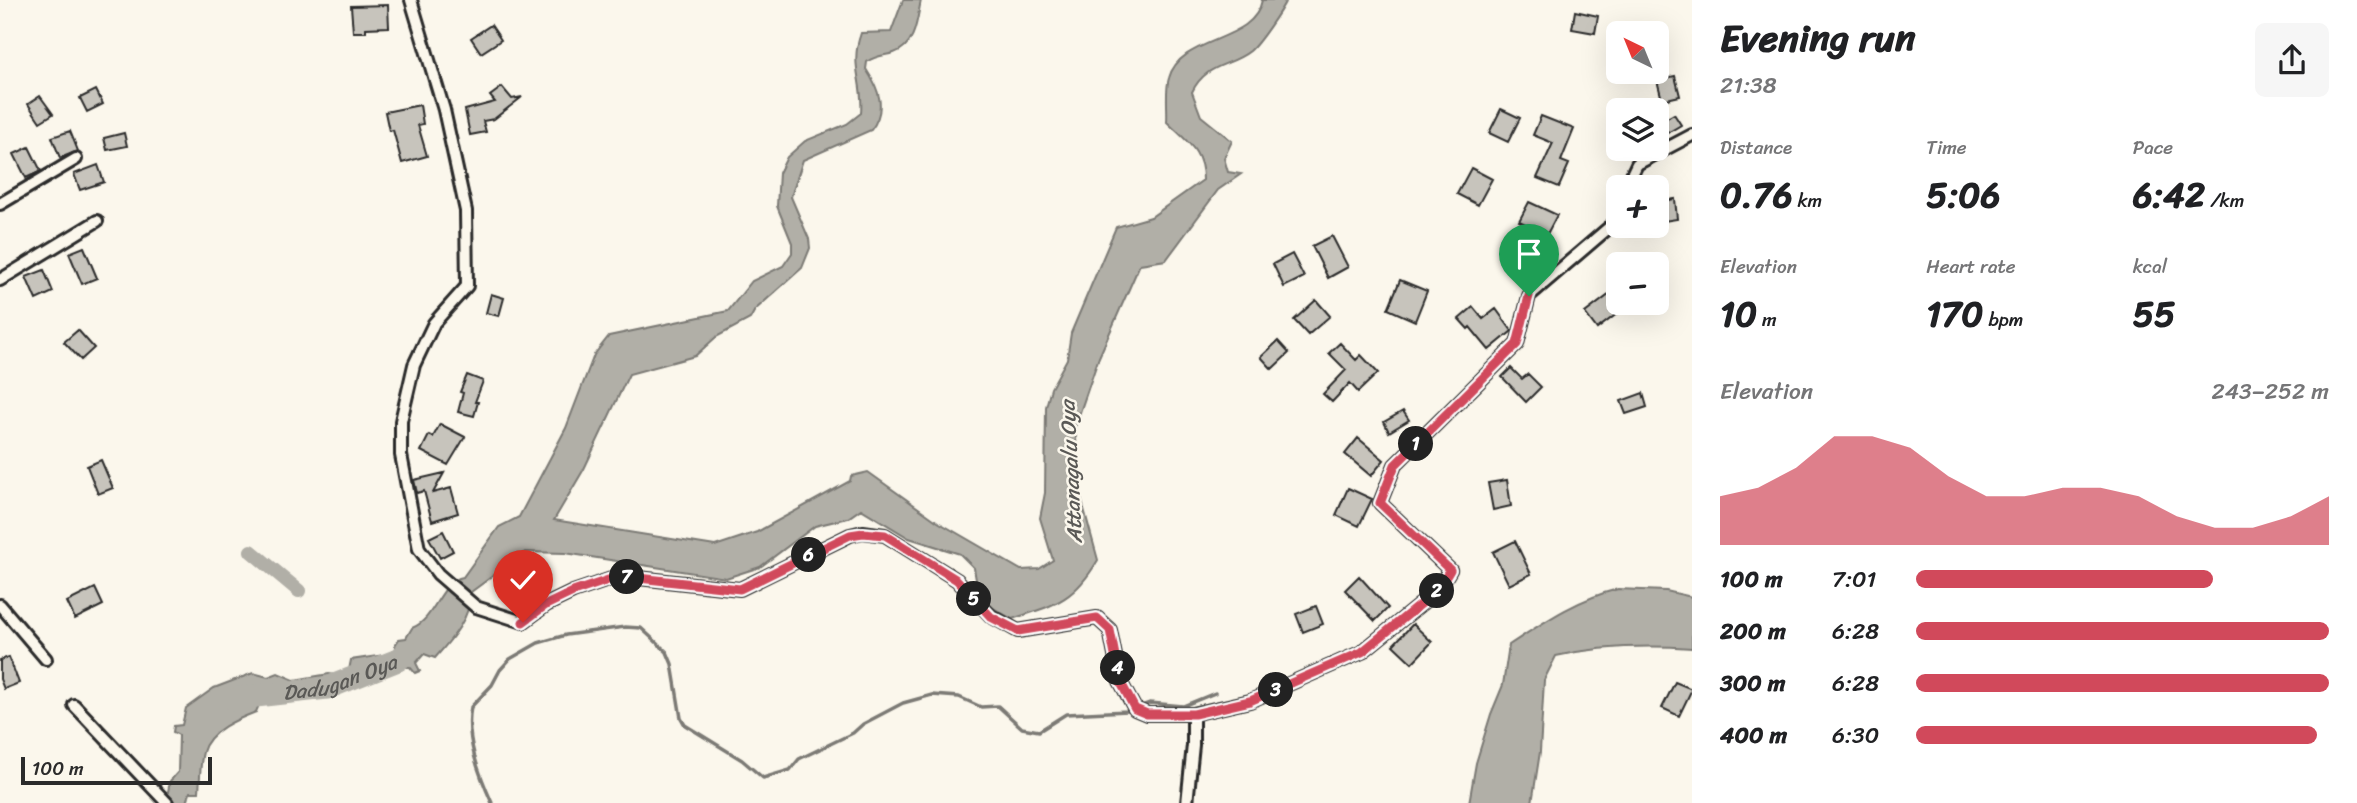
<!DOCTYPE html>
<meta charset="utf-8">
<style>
:root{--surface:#fff;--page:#f6f6f6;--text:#202124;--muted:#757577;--accent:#d1495b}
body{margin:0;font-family:Sriracha,sans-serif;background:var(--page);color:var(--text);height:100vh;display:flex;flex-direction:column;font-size:26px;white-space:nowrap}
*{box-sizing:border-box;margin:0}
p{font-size:23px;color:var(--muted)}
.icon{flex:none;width:38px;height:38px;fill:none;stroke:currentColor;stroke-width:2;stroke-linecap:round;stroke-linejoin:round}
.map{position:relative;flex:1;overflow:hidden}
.sheet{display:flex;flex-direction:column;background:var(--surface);width:665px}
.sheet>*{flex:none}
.needle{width:46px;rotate:317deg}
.buttons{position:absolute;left:1606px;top:21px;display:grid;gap:14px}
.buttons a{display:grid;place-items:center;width:63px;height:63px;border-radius:10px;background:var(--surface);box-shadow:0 7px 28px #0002;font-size:35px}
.scale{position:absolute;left:21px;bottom:18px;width:191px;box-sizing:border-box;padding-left:7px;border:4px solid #2b2b2b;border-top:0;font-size:19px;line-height:24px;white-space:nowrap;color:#2b2b2b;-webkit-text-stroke:5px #fbf7ec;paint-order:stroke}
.pin{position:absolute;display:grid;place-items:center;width:60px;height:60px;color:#fff;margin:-72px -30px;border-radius:50% 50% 50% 0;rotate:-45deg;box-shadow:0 0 7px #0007}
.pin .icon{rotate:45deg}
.km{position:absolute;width:35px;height:35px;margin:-18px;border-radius:50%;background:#222;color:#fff;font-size:19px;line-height:35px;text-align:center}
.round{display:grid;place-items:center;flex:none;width:74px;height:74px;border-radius:10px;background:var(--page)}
.head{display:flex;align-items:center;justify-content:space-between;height:119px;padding:0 28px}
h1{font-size:38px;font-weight:800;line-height:52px}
.metrics{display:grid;grid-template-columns:repeat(3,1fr);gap:10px;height:119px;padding:7px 28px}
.metrics div{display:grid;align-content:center}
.metrics b{font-size:35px;font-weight:800}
.metrics small{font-size:19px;font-weight:400}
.metrics p{font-size:19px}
.chart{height:196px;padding:14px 28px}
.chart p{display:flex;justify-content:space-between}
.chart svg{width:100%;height:126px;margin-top:7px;fill:var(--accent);opacity:.7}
ul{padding:0 28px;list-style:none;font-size:23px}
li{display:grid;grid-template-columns:112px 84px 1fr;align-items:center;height:52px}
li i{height:18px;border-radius:9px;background:var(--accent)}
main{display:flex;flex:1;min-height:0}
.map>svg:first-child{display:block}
</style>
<main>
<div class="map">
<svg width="1692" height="803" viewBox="0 0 1692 803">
<rect width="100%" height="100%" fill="#fbf7ec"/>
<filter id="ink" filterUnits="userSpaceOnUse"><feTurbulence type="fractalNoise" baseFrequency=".0143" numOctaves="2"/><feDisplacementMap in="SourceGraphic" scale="14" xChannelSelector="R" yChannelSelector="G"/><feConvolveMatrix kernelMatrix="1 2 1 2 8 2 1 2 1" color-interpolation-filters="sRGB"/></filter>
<g filter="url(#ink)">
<path fill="#b1afa7" stroke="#7b7a75" stroke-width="2" d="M903 0H921C917 19 916 46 894 53 884 56 876 55 867 62L866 69C879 89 887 109 871 130L803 160 791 197 809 239 810 248 802 268 755 310 750 319 716 337 695 356 629 374 584 469 554 520 715 546 757 532 850 481 851 476 868 472 938 522 1021 570 1039 569 1053 560 1040 518 1045 493 1046 407 1051 388 1067 359 1071 333 1116 227 1151 217 1203 180C1203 150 1187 142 1167 122 1168 108 1165 90 1169 78 1181 35 1254 44 1262 0H1286C1281 11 1259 43 1250 51 1230 67 1206 63 1192 92L1201 116 1232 141 1224 158 1228 172 1241 174 1218 190 1166 260 1140 264 1099 357 1075 427 1081 498 1098 560C1074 601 1055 605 1012 619L990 606 977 586 974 568 960 554 909 538 861 509 848 518 815 526 760 567 726 578 565 553 525 552 471 592C471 617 452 639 435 658L424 654 416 663 420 671 415 673 410 667H380L378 674 372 677 353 675 347 691 325 688 324 696 308 689 298 693 300 699 291 696V687L275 688 265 691 256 712C238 719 209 730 203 752 200 764 200 779 199 792H190L187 803H170L167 797 170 781 178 772 179 735 173 732 174 726 182 725 186 708 214 688 253 673 268 677 278 673 294 680 329 674 343 676 349 670 351 660 398 653 395 645 399 639 406 638 412 628C435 620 440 581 463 577L499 527 519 517 566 428 594 355 609 336 728 311 752 281 783 266 792 253V243L777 206 779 173 787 157 805 141 847 124 861 113C864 81 849 66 861 33L891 32Z
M1618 589 1666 591 1692 597V648C1647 645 1601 646 1556 656L1544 680 1540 752 1532 803H1469L1476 763 1491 714 1503 685 1509 645C1544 622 1577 599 1618 589Z"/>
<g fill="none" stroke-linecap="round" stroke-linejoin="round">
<path stroke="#7b7a75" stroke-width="3.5" d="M492 803C479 774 465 738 471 707L492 685 500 670 510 659 538 643 566 635 625 627 641 628 667 652 672 664 681 718 685 725 742 760 763 778 790 770 799 759 853 733 863 724 903 703 932 695 959 697 981 707 998 706 1022 728 1039 731 1066 714 1128 711 1150 703 1183 706 1215 693"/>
<path stroke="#b1afa7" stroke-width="14" d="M251 551 299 591"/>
<path stroke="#b1afa7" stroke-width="23" id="s1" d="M235 700 239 698 327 688 398 660 408 651"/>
</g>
<path fill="#c7c4bc" stroke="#2b2b2b" stroke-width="2" d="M388 5 389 27 366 28V32H353L351 6Z
M1575 11 1598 16 1595 33 1572 29Z
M491 25 501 40 481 53 471 38Z
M1675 76 1680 96 1662 100 1657 80Z
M502 87 512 99 522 97 494 119 483 121 486 132 470 135 465 110 495 102 490 96Z
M96 90 103 104 87 112 80 98Z
M40 96 53 114 40 122 28 104Z
M420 105 423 124 418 125 427 156 402 163 393 130 389 131 385 112Z
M1501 109 1520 118 1508 142 1489 133Z
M1674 114 1681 125 1664 135 1658 123Z
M1541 116 1574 129 1561 161 1569 164 1559 187 1537 178 1553 143 1533 135Z
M70 131 78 151 60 158 52 137Z
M124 133 127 146 107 150 104 138Z
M29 147 41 171 26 178 14 154Z
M98 165 104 182 80 190 74 174Z
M1471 168 1492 179 1478 205 1457 194Z
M1675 199 1677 219 1657 222V202Z
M1529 202 1557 215 1547 234 1519 221Z
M1332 236 1348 267 1328 278 1312 246Z
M1511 245 1528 256 1520 270 1502 259Z
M84 247 97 278 82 284 69 253Z
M1292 254 1304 277 1284 287 1273 264Z
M44 270 53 292 36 300 26 277Z
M1400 280 1427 291 1415 321 1388 309Z
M491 294 504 298 499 316 486 313Z
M1610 294 1622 310 1597 329 1585 313Z
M1316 300 1330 316 1308 335 1294 320Z
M1473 307 1483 319 1496 309 1512 331 1489 350 1470 327 1468 329 1459 319Z
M78 330 94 348 81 360 64 342Z
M1278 341 1289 353 1272 369 1261 357Z
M1340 343 1356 360 1361 355 1378 373 1358 392 1350 383 1332 402 1323 394 1346 370 1329 353Z
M1511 368 1522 379 1528 374 1541 387 1526 402 1502 377Z
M467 375 483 381 475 402H478L474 416 458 412 463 393 460 392Z
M1643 393 1647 407 1626 414 1621 401Z
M1403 411 1409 420 1389 432 1384 422Z
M440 424 465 437 448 465 421 451 429 435 433 437Z
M1358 438 1384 460 1371 476 1345 454Z
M101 460 113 488 98 494 87 466Z
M444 473 433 493 451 488 458 513 432 521 424 491 417 493 414 480Z
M1507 480 1511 506 1493 510 1488 483Z
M1348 488 1372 499 1359 526 1336 515Z
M443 531 453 551 440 558 429 538Z
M1515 541 1531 574 1509 585 1493 552Z
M1359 576 1388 608 1375 621 1345 590Z
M95 588 103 605 75 619 67 602Z
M1316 606 1323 624 1303 632 1296 614Z
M1413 624 1432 642 1412 663 1393 645Z
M9 657 19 683 4 689 0 679V660Z
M1675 682 1692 689 1679 716 1662 708Z"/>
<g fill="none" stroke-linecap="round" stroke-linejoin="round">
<g stroke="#2b2b2b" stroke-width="16">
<path id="street" d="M411 0 444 110 466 211 467 286 434 323 414 365 401 421V455L419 549 438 574 476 607 523 622 546 605 573 592 620 576 740 589 850 535 863 532 885 535 957 580 991 616 1018 631 1097 618 1110 630 1120 681 1135 709 1147 714H1193L1250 701 1362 652 1438 590 1450 570 1380 503 1395 465 1517 344 1529 296 1619 219
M1626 187 1637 164 1692 135
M0 204 76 159
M0 280 97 221
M0 605 46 659
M74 705 167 803
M1187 803 1193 745V714"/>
</g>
<use href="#street" stroke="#fbf7ec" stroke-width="10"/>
</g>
</g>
<g fill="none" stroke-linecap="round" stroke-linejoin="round" filter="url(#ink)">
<g stroke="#fff" stroke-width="14">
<path id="route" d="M523 622 546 605 573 592 620 576 740 589 850 535 863 533 885 535 957 580 991 617 1018 631 1097 618 1110 630 1120 681 1135 709 1147 714H1194L1250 701 1362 652 1438 590 1450 570 1380 503 1395 465 1517 344 1529 296"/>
</g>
<use href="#route" stroke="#d1495b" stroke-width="9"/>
</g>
<g text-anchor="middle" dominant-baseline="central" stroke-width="5" stroke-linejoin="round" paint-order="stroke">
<g font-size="21" font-style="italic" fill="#5a5956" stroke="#fbf7ec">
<text transform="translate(1071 472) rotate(-93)">Attanagalu Oya</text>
<text stroke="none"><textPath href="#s1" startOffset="108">Dadugan Oya</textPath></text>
</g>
</g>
</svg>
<div class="buttons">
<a><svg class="needle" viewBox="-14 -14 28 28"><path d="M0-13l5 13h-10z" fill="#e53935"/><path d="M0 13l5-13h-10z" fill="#757577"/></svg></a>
<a><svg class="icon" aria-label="layers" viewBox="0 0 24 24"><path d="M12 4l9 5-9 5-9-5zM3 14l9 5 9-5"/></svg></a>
<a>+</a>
<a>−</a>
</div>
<div class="scale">100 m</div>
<div class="pin" style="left:1529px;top:296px;background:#1e9e55"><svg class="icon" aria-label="arrive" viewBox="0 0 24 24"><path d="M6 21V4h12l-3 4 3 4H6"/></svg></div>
<div class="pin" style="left:523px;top:622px;background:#d93025"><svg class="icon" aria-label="check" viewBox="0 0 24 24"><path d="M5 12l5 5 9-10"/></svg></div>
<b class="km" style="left:1416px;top:444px">1</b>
<b class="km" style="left:1437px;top:591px">2</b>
<b class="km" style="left:1276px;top:690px">3</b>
<b class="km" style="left:1118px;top:668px">4</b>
<b class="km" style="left:974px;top:599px">5</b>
<b class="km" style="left:809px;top:555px">6</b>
<b class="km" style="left:627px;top:577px">7</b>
</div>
<section class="sheet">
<div class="head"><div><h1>Evening run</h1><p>21:38</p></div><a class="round"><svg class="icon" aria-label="share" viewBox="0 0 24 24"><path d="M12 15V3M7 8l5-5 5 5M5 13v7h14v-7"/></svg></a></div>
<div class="metrics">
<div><p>Distance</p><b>0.76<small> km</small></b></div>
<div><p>Time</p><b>5:06</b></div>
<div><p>Pace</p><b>6:42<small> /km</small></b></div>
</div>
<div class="metrics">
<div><p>Elevation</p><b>10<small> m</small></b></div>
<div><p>Heart rate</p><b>170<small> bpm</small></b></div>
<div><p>kcal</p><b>55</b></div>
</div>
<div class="chart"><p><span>Elevation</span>243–252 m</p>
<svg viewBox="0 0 160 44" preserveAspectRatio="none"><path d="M0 44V27L10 24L20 17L30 6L40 6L50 10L60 20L70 27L80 27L90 24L100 24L110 27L120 34L130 38L140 38L150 34L160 27V44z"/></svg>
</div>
<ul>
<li><b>100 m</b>7:01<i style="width:72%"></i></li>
<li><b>200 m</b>6:28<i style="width:100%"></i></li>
<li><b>300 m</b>6:28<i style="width:100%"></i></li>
<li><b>400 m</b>6:30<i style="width:97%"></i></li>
</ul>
</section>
</main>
